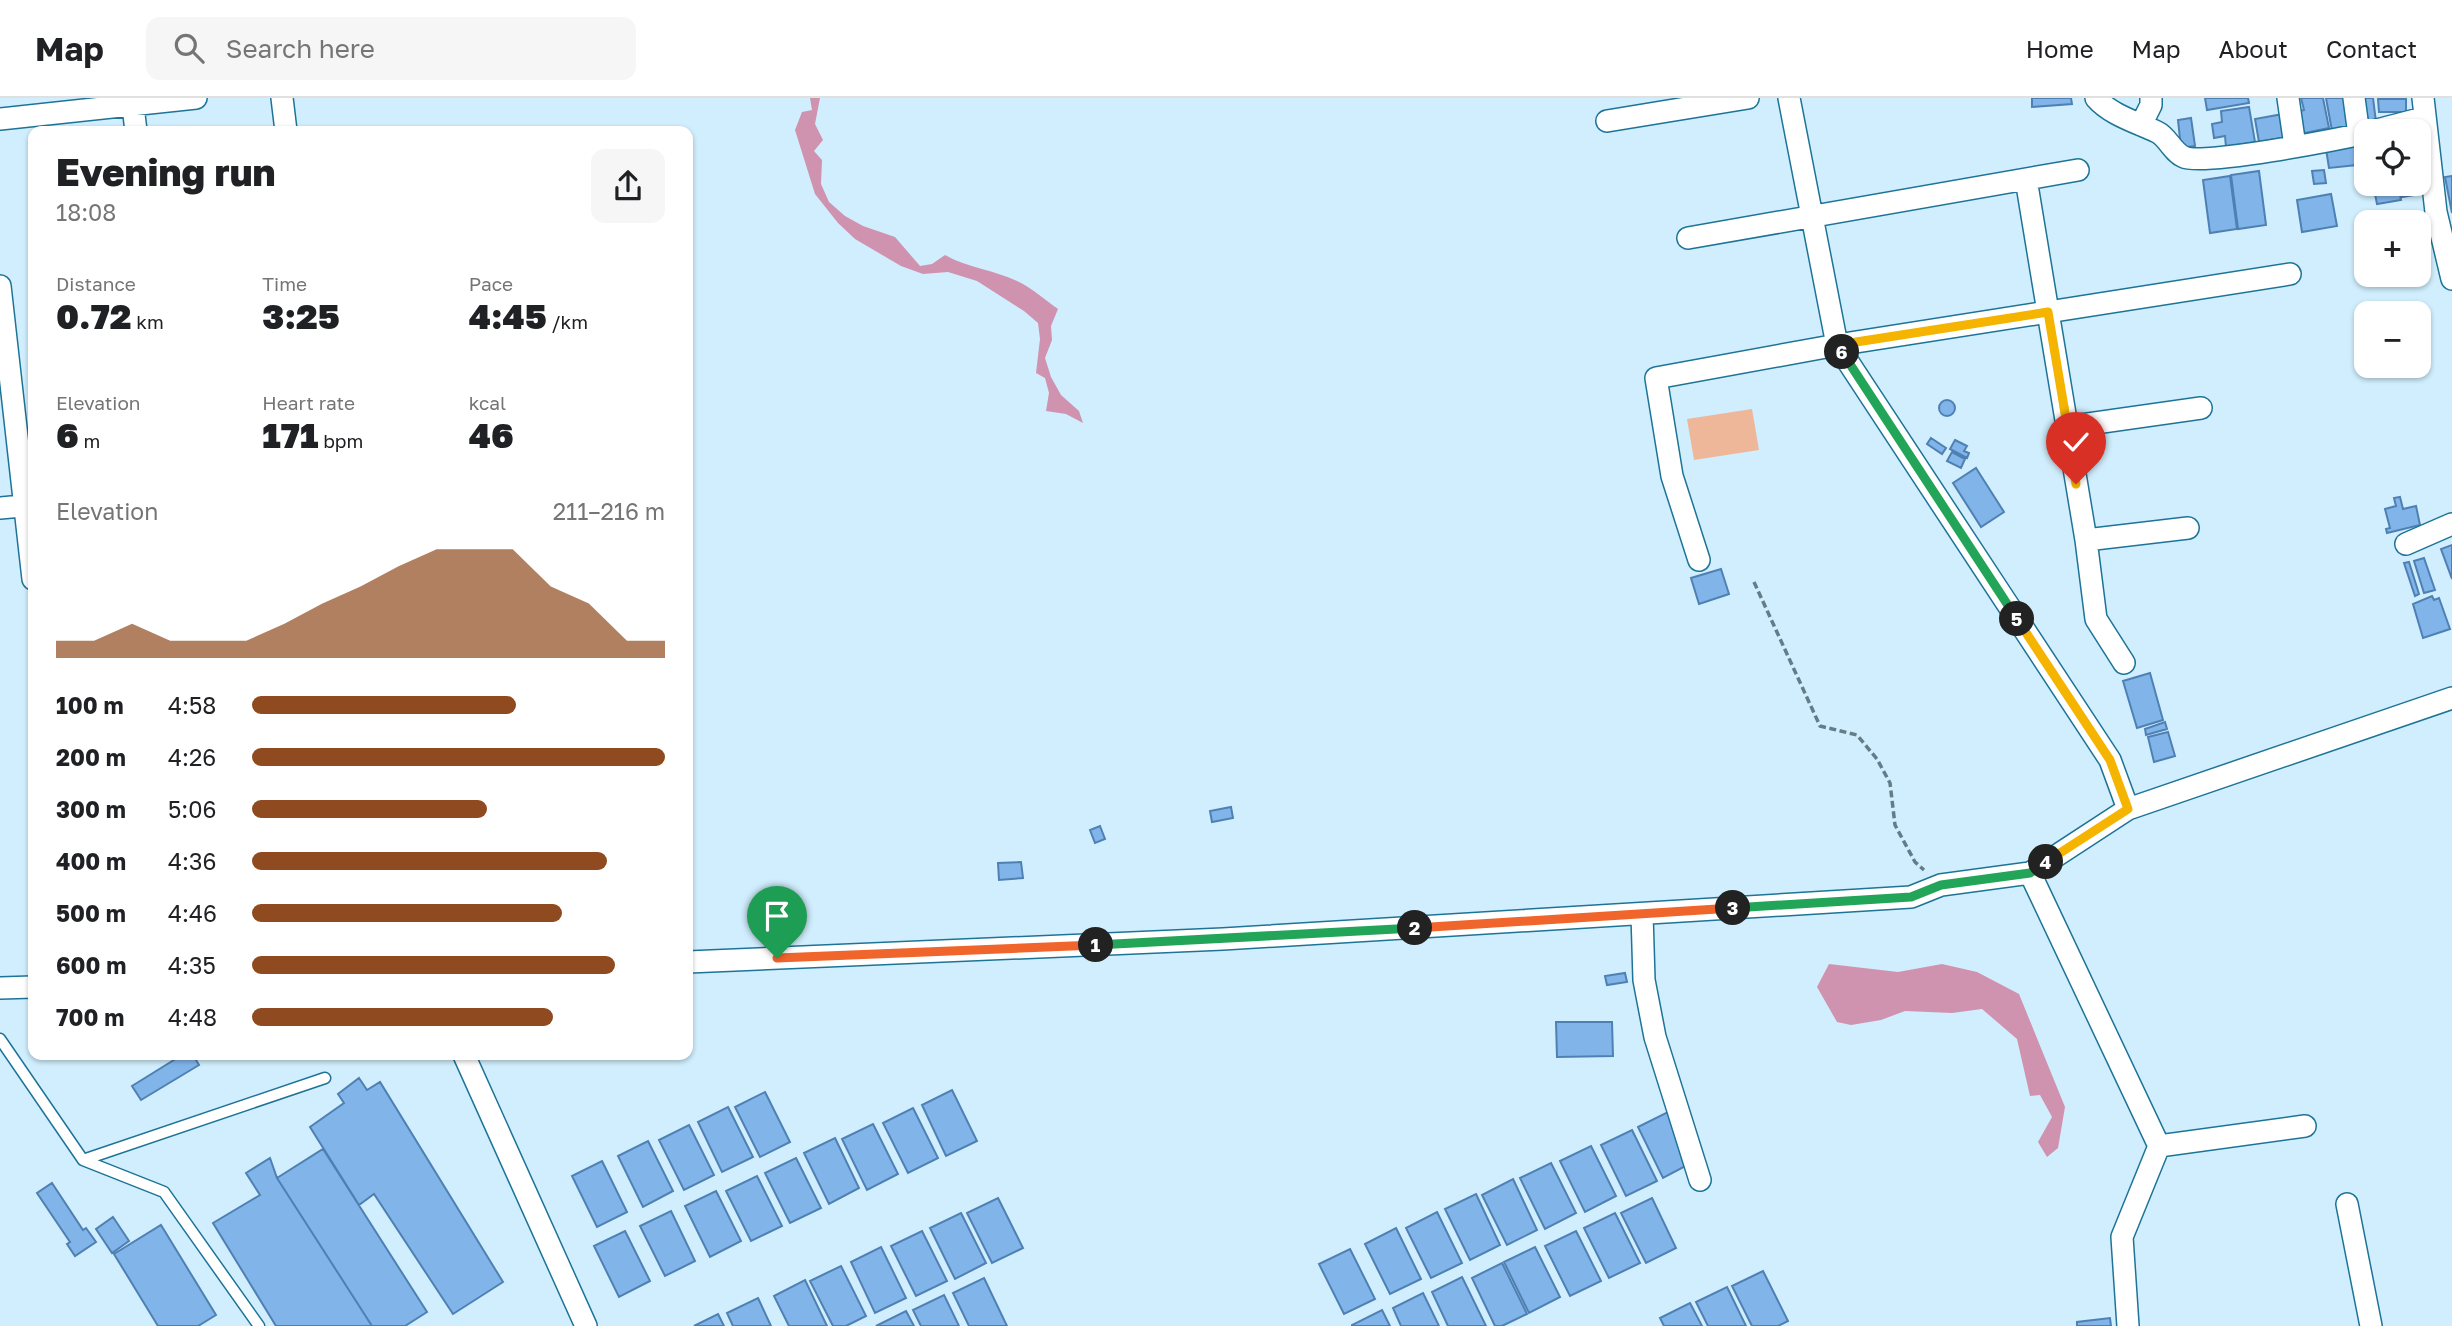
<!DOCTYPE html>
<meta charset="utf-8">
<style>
:root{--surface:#fff;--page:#f6f6f6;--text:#202124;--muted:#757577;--line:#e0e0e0;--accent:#8f4b1f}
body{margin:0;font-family:"Golos Text",sans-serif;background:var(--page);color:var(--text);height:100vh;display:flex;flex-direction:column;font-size:26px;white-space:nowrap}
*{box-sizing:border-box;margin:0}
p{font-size:23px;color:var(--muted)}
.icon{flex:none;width:38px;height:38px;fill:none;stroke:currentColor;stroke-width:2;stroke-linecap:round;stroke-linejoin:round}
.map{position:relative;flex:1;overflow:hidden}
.panel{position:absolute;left:28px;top:28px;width:665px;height:934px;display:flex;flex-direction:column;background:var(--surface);border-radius:14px;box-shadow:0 2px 5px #0004}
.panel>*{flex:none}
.fabs{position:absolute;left:2354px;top:21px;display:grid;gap:14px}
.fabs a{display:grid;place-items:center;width:77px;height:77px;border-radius:14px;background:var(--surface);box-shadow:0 2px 5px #0004;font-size:35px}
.pin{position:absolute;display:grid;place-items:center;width:60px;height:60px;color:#fff;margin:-72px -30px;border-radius:50% 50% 50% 0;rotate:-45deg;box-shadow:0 0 7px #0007}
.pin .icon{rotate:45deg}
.km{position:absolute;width:35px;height:35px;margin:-18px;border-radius:50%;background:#222;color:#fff;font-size:19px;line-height:35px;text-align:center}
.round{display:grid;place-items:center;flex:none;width:74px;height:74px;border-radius:14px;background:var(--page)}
.summary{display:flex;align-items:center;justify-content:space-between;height:119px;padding:0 28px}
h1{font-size:38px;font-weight:800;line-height:52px}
.figures{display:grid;grid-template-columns:repeat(3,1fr);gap:10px;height:119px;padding:7px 28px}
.figures div{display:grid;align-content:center}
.figures b{font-size:35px;font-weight:800}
.figures small{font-size:19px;font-weight:400}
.figures p{font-size:19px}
.chart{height:196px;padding:14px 28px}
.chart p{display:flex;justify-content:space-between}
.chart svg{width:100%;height:126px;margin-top:7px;fill:var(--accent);opacity:.7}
ul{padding:0 28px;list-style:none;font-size:23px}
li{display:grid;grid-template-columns:112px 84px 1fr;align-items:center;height:52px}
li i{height:18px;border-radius:9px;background:var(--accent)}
header{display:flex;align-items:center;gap:42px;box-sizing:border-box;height:98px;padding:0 35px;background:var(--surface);border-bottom:2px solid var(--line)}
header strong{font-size:33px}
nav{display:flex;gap:38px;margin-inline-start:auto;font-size:24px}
.search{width:490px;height:63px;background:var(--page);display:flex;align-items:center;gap:18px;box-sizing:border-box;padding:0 24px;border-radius:14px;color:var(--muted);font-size:26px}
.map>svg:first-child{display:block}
</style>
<header>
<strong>Map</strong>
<div class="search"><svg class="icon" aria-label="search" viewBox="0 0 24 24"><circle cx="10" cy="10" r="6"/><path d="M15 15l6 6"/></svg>Search here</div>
<nav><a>Home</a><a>Map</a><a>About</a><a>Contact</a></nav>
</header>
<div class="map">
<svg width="2452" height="1228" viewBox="0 0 2452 1228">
<rect width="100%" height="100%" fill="#d0eefd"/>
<path fill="#eeb799" d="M1752 311 1759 352 1694 362 1687 321Z"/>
<path fill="#d093af" d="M810 0H820L815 26 823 42 814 53 822 62 821 86 829 104 845 118 863 128 895 139 920 168 932 166 945 157C968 170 994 172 1017 183 1032 190 1045 202 1058 211L1051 228 1052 242 1045 260 1051 279 1061 297 1079 313 1083 325 1066 316 1046 313 1049 295 1045 280 1036 275 1040 241 1038 225 1024 213 977 183 948 174 923 176 901 168 855 141 838 125 815 96 795 32 802 14 812 12Z
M1829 866 1898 874 1942 866 1977 874 2019 896 2065 1009 2058 1050 2047 1059 2038 1044 2052 1019 2040 997 2030 998 2017 941 1982 911 1952 915 1905 913 1881 922 1851 927 1837 924 1817 889Z"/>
<path fill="#81b5ea" stroke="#4f80b3" stroke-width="2" d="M2032 0H2071L2072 6 2032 9Z
M2205 0H2248L2249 5 2207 12Z
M2301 0H2323L2329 30 2300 36 2296 14 2304 12Z
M2326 0H2351L2356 29 2332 33Z
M2362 0H2373L2376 24 2361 26Z
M2378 1H2406V14H2379Z
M2249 9 2255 44 2226 49 2225 38 2214 40 2212 26 2222 24 2221 13Z
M2283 16 2292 38 2259 44 2255 21Z
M2191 20 2195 48 2181 50 2178 22Z
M2363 46 2366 66 2329 70 2326 51Z
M2324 72 2326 85 2314 86 2312 73Z
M2259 73 2266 127 2238 131 2231 77Z
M2230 78 2237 131 2210 135 2203 82Z
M2452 78V115L2445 79Z
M2423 79 2426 95 2402 99 2400 86H2418V80Z
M2373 86H2398L2401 102 2377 106Z
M2331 96 2337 128 2302 134 2297 102Z
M1939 310a8 8 0 1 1 16 0a8 8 0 1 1-16 0Z
M1931 340 1946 350 1942 356 1927 346Z
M1955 342 1967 348 1964 353 1969 355 1967 360 1950 351Z
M1952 354 1965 361 1961 370 1947 363Z
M1976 370 2004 414 1981 429 1953 385Z
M2400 399 2403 411 2416 408 2420 427 2387 435 2386 431 2390 430 2385 411 2396 408 2394 400Z
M2452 447V481L2441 451Z
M2424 460 2435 492 2424 495 2414 463Z
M2409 464 2419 496 2415 498 2404 465Z
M1721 471 1729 496 1699 506 1691 480Z
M2432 498 2434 502 2439 500 2450 531 2423 540 2413 506Z
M2150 575 2163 622 2137 630 2123 583Z
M2165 624 2167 631 2146 637 2145 631Z
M2168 634 2175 658 2154 664 2148 639Z
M1231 709 1233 720 1212 724 1210 713Z
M1100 728 1105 741 1095 745 1090 732Z
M1021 764 1023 780 999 782 998 765Z
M1625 875 1627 884 1607 887 1605 878Z
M1556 924H1612L1613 958 1557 959Z
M182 957H193L199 967 141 1002 132 988Z
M359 980 367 992 380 984 503 1184 453 1216 374 1096 359 1107 310 1029 344 1005 338 996Z
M952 992 977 1043 946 1058 922 1007Z
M765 994 790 1044 760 1059 735 1009Z
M728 1009 753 1059 722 1074 698 1024Z
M913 1010 938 1060 908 1075 883 1025Z
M1668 1014 1693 1064 1663 1080 1638 1029Z
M873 1026 898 1076 867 1092 842 1041Z
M689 1027 714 1077 684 1092 659 1042Z
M1632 1032 1657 1083 1626 1098 1601 1047Z
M835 1040 859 1090 829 1106 804 1055Z
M648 1043 673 1093 643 1109 618 1058Z
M1591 1048 1616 1098 1585 1114 1560 1063Z
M323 1051 427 1214 405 1228H372L277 1080Z
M270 1060 277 1080 372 1228H276L213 1125 260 1097 246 1075Z
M796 1060 821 1110 790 1125 765 1075Z
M602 1063 627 1114 597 1129 572 1078Z
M1551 1065 1576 1115 1545 1131 1520 1080Z
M757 1078 782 1128 751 1143 726 1093Z
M1513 1081 1537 1132 1507 1147 1482 1097Z
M52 1085 83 1132 86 1130 96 1144 75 1158 67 1146 70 1144 37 1095Z
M716 1093 741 1143 710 1159 685 1108Z
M1476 1096 1500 1147 1470 1162 1445 1111Z
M998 1100 1023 1150 992 1165 967 1115Z
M1652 1100 1676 1150 1646 1165 1621 1115Z
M671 1113 695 1163 665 1178 640 1128Z
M1437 1114 1462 1165 1431 1180 1406 1130Z
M961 1115 986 1165 955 1181 930 1130Z
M1615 1115 1640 1165 1609 1180 1584 1130Z
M113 1119 129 1143 112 1155 96 1131Z
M161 1127 216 1217 198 1228H158L114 1156Z
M1396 1130 1421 1181 1390 1196 1365 1146Z
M625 1133 650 1183 619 1199 594 1148Z
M922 1133 947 1183 916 1198 891 1148Z
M1576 1133 1601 1183 1570 1198 1545 1148Z
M881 1149 906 1200 875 1215 851 1164Z
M1535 1149 1560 1199 1529 1215 1504 1164Z
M1350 1151 1375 1201 1344 1216 1319 1166Z
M1502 1165 1527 1216 1502 1228H1495L1472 1180Z
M841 1168 866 1218 846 1228H833L810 1183Z
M1763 1173 1788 1223 1778 1228H1752L1732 1188Z
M1462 1179 1486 1228H1448L1432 1194Z
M984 1180 1007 1228H969L953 1195Z
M805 1182 827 1228H789L774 1198Z
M1727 1189 1746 1228H1708L1696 1204Z
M1423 1195 1439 1228H1401L1393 1210Z
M944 1197 959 1228H921L913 1212Z
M758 1200 771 1228H733L727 1215Z
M1690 1205 1702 1228H1664L1660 1220Z
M1382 1212 1390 1228H1352V1227Z
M906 1213 914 1228H876Z
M718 1216 724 1228H694Z
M2110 1220 2111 1228H2077V1224Z"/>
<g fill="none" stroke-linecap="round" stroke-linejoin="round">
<g stroke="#1d7497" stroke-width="13">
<path id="service" d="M0 941 83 1062 164 1094 259 1228
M83 1062 325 980"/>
</g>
<g stroke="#1d7497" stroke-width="24">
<path id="minor" d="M132 0 136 33
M282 0 286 33
M1789 0 1837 247 2048 214 2026 81
M2096 0C2111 17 2136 24 2157 34 2168 39 2172 54 2184 59 2203 68 2339 41 2366 35
M2288 0 2295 48
M2354 0 2359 37
M2423 0 2436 114 2452 181
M0 21 196 0
M1607 23 1748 0
M2141 27 2151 7V0
M2373 33 2423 20
M1688 140 2078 72
M0 188 33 481
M2067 329 2201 310
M0 410 33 407
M2086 442 2188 430
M2406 446 2452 426
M1699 462 1672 378 1656 280 1837 247 2110 662 2128 711
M2124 565 2096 521 2086 442 2048 214 2290 176
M2030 775 2159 1048 2122 1139 2128 1228
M1642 816 1644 882 1655 939 1700 1082
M688 864 1223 841 1911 799 1941 787 2030 775 2128 711 2452 600
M0 890 33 889
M464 957 586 1228
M2159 1048 2305 1028
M2347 1106 2371 1228"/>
</g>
<path stroke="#647c88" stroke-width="3.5" stroke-dasharray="7 3.5" stroke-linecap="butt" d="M1754 484 1820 628 1857 637 1877 661 1890 685 1895 727 1915 764 1924 772"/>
<use href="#service" stroke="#fff" stroke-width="10"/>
<use href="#minor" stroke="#fff" stroke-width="21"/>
</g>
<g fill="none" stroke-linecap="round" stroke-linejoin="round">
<g stroke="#fff" stroke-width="14">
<path id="split-1" d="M777 860 1096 847"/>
</g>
<g stroke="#fff" stroke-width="14">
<path id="split-2" d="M1096 847 1415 830"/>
</g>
<g stroke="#fff" stroke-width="14">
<path id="split-3" d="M1415 830 1733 810"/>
</g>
<g stroke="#fff" stroke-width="14">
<path id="split-4" d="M1733 810 1911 799 1941 787 2030 775 2046 764"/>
</g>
<g stroke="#fff" stroke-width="14">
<path id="split-5" d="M2017 521 2110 662 2128 711 2046 764"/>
</g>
<g stroke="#fff" stroke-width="14">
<path id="split-6" d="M1842 254 2017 521"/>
</g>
<g stroke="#fff" stroke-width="14">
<path id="split-7" d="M1842 254 1837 247 2048 214 2064 309"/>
</g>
<g stroke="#fff" stroke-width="14">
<path id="split-8" d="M2064 309 2076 386"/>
</g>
<use href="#split-1" stroke="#f0652b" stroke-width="9"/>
<use href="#split-2" stroke="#22a559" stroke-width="9"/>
<use href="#split-3" stroke="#f0652b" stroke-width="9"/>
<use href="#split-4" stroke="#22a559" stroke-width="9"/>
<use href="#split-5" stroke="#f5b400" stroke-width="9"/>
<use href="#split-6" stroke="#22a559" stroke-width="9"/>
<use href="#split-7" stroke="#f5b400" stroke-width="9"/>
<use href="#split-8" stroke="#f5b400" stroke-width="9"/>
</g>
</svg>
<div class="fabs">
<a><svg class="icon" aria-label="locate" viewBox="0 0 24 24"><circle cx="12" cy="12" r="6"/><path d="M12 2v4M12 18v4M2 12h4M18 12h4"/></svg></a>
<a>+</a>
<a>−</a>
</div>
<div class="pin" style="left:777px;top:860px;background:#1e9e55"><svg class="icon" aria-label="arrive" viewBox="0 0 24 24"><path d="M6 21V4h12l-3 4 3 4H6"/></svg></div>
<div class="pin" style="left:2076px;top:386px;background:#d93025"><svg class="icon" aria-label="check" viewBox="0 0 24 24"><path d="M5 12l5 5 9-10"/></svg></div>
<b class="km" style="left:1096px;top:847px">1</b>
<b class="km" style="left:1415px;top:830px">2</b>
<b class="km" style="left:1733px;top:810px">3</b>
<b class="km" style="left:2046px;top:764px">4</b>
<b class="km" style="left:2017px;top:521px">5</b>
<b class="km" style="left:1842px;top:254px">6</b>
<section class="panel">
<div class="summary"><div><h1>Evening run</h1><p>18:08</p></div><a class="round"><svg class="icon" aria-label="share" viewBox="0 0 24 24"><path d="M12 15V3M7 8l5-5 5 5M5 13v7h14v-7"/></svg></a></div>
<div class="figures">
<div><p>Distance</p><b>0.72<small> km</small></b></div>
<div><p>Time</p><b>3:25</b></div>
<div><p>Pace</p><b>4:45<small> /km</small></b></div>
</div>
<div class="figures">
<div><p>Elevation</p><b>6<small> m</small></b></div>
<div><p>Heart rate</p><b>171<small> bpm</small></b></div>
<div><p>kcal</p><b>46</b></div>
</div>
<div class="chart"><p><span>Elevation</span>211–216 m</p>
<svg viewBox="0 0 160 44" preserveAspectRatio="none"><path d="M0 44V38L10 38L20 32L30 38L40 38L50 38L60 32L70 25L80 19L90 12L100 6L110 6L120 6L130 19L140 25L150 38L160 38V44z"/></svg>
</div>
<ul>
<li><b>100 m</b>4:58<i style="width:64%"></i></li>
<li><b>200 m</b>4:26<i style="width:100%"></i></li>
<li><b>300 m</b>5:06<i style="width:57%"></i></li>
<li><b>400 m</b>4:36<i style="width:86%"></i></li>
<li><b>500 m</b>4:46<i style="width:75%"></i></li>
<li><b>600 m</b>4:35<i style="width:88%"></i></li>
<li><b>700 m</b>4:48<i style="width:73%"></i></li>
</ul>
</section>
</div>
